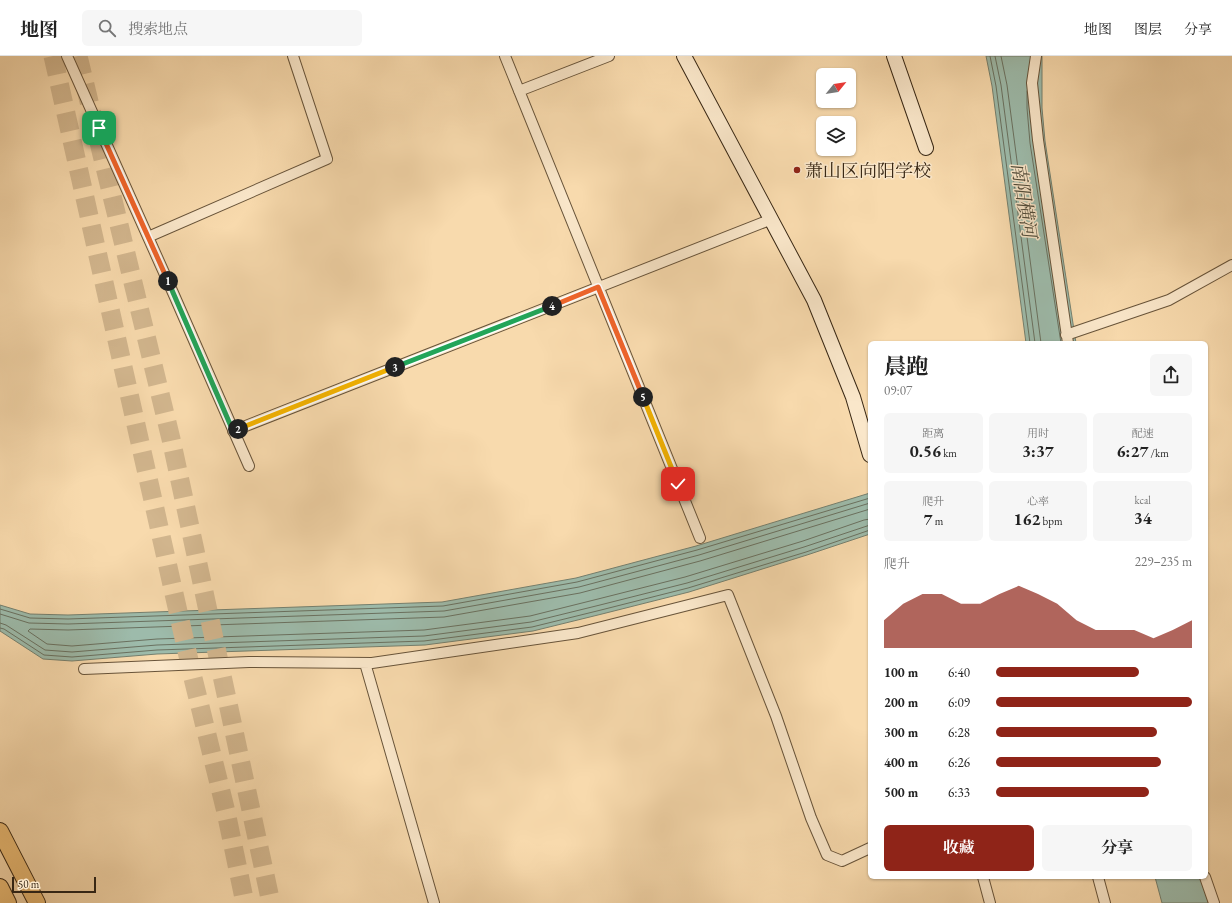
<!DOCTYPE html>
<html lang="zh">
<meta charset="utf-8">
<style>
:root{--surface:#fff;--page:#f6f6f6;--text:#222;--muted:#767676;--line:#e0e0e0;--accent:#8f2418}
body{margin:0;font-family:"EB Garamond","Noto Serif SC",serif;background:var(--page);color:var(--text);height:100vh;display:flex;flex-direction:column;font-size:15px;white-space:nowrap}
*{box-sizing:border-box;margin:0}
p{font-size:13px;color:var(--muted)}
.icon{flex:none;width:22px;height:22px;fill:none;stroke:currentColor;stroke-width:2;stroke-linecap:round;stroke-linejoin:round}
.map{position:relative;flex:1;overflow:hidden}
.sheet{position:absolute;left:868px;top:285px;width:340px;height:538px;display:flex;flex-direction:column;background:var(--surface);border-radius:6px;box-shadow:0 1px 3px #0004}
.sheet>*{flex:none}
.needle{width:26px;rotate:60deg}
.controls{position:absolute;left:816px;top:12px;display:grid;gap:8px}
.controls a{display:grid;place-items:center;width:40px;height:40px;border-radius:6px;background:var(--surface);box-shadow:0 1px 3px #0004;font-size:20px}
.scale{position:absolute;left:12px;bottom:10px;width:84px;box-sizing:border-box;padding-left:4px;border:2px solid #382714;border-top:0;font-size:11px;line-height:14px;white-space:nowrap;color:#382714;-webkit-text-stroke:3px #fae7ca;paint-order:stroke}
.pin{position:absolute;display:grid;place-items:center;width:34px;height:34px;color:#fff;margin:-17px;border-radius:8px;box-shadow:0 2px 6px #0006}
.km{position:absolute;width:20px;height:20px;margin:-10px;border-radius:50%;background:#222;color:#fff;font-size:11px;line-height:20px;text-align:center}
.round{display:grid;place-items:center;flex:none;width:42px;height:42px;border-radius:6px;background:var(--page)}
.summary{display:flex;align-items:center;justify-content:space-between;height:68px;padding:0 16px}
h1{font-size:22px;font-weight:700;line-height:30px}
.stats{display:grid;grid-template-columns:repeat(3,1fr);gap:6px;height:68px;padding:4px 16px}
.stats div{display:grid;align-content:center;border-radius:6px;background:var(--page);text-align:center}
.stats b{font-size:17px;font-weight:700}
.stats small{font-size:11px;font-weight:400}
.stats p{font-size:11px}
.chart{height:112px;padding:8px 16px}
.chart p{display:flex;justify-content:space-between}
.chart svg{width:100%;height:72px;margin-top:4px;fill:var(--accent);opacity:.7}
.cta{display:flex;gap:8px;margin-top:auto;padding:8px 16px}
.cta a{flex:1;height:46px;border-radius:6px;background:var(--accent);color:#fff;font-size:16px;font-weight:700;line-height:46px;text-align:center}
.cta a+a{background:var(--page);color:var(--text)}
ul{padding:0 16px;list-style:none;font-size:13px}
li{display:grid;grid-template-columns:64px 48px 1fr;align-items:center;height:30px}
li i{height:10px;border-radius:5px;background:var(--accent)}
header{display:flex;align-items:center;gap:24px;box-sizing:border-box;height:56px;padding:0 20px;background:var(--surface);border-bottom:1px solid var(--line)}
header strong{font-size:19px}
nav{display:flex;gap:22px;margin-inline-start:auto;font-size:14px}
.search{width:280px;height:36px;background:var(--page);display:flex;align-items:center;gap:10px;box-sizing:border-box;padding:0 14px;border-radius:6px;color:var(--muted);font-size:15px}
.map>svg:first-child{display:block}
</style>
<header>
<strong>地图</strong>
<div class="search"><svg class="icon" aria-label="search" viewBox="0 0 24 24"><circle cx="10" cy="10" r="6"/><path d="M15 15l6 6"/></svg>搜索地点</div>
<nav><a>地图</a><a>图层</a><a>分享</a></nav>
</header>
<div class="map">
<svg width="1232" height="847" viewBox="0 0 1232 847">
<rect width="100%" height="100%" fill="#f8daad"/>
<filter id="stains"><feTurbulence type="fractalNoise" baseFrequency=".005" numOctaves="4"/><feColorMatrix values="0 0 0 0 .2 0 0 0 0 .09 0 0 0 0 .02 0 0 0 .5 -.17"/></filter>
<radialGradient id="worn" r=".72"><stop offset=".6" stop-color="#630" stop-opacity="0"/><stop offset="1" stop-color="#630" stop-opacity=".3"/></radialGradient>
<path fill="#9dbbab" stroke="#75806f" d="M986 0H1042V52L1045 85 1076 287H1026L992 30Z
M870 437V478L807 499 689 536 602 558 533 575 425 589 157 598 72 605 43 603 0 575V549L30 558 68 559 442 546 576 522 696 490Z
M1155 821H1202L1209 847H1162Z"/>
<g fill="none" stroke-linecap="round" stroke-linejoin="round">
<path stroke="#6a7160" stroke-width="1" d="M990 0 996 30 1030 287
M995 0 1001 29 1035 287
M1001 0 1007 29 1041 287
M1027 35V52L1030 87 1061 287
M870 453 700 505 580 537 444 561 68 574 30 573 28 575 47 588 72 590 157 583 424 574 530 560 598 543 685 521 803 485 864 464 870 463
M0 553 30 562 68 563 443 550 577 526 697 494 870 442
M0 558 29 567 68 568 444 555 579 531 699 499 870 447
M0 567 6 569 45 594 72 596 157 589 424 580 531 566 600 549 687 527 804 491 870 469
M0 572 4 573 44 599 72 601 157 594 424 585 532 571 601 554 688 532 806 496 870 474"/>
<path stroke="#d2b68e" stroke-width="19" stroke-dasharray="19 10" stroke-linecap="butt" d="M53 0 193 622 226 756 245 847
M78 0 171 383 271 847"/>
<g stroke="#68543a" stroke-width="12">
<path id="street" d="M67 0 174 239 249 410
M505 0 700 482
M1036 0 1032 27 1038 84 1068 287
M519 35 609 0
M148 181 327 103 293 0
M1066 279 1169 244 1232 209
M233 375 772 163
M365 607 434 847
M84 613 249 606 372 607 578 577 728 539 776 660 811 762 827 799 842 805 870 792
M983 821 990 847
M1098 821 1105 847
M1205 821 1214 847"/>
</g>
<g stroke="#382714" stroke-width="16">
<path id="secondary" d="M684 0 814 244 853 341 870 399
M894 0 926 92"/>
</g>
<g stroke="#382714" stroke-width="18">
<path id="primary" d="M0 775 37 847
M0 831 8 847"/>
</g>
<use href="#street" stroke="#fae7ca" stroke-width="10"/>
<use href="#secondary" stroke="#fae7ca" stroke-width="14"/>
<use href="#primary" stroke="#ecbd76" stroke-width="16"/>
</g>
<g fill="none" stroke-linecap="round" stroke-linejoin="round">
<g stroke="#fff" stroke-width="8">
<path id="split-1" d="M99 72 168 225"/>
</g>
<g stroke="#fff" stroke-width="8">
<path id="split-2" d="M168 225 233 375 238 373"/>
</g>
<g stroke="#fff" stroke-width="8">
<path id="split-3" d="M238 373 395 311"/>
</g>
<g stroke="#fff" stroke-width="8">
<path id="split-4" d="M395 311 552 250"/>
</g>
<g stroke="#fff" stroke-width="8">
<path id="split-5" d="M552 250 598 231 643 341"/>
</g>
<g stroke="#fff" stroke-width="8">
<path id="split-6" d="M643 341 678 428"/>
</g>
<use href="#split-1" stroke="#f0652b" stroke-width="5"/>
<use href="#split-2" stroke="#22a559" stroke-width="5"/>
<use href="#split-3" stroke="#f5b400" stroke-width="5"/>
<use href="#split-4" stroke="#22a559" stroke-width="5"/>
<use href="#split-5" stroke="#f0652b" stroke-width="5"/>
<use href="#split-6" stroke="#f5b400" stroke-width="5"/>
</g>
<circle fill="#8f2418" stroke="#fae7ca" stroke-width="1.5" cx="797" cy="114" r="4"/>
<g text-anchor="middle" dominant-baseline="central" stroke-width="3" stroke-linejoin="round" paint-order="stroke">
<g font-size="18" fill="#382714" stroke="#fae7ca" text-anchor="start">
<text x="805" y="114">萧山区向阳学校</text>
</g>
<g font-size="19" font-style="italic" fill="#514c3a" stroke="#fae7ca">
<text transform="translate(1024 144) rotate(81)">南阳横河</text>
</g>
</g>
<rect width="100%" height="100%" filter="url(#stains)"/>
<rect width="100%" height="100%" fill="url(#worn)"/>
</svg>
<div class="controls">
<a><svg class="needle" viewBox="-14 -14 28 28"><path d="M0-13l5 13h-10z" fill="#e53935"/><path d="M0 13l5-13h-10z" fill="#767676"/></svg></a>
<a><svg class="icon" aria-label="layers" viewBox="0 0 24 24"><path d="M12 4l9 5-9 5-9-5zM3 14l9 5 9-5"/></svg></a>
</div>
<div class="scale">50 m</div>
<div class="pin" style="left:99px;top:72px;background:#1e9e55"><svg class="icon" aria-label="arrive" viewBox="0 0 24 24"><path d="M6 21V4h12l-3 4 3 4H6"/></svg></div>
<div class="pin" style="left:678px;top:428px;background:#d93025"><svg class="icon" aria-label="check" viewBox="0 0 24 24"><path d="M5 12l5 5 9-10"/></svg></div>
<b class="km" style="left:168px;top:225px">1</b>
<b class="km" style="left:238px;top:373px">2</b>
<b class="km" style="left:395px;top:311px">3</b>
<b class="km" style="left:552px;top:250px">4</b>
<b class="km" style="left:643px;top:341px">5</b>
<section class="sheet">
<div class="summary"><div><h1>晨跑</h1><p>09:07</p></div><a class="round"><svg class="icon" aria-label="share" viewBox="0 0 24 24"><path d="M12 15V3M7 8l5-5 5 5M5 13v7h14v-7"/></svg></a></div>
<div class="stats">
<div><p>距离</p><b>0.56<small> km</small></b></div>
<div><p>用时</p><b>3:37</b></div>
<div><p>配速</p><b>6:27<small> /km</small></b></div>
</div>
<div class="stats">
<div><p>爬升</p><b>7<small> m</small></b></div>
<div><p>心率</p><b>162<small> bpm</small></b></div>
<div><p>kcal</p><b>34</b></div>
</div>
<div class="chart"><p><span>爬升</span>229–235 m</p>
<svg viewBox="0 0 160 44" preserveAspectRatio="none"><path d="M0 44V27L10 17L20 11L30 11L40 17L50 17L60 11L70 6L80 11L90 17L100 27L110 33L120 33L130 33L140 38L150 33L160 27V44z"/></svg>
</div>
<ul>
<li><b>100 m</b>6:40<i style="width:73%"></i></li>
<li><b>200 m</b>6:09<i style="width:100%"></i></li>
<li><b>300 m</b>6:28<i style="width:82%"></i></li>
<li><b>400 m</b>6:26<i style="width:84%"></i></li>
<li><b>500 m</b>6:33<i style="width:78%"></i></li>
</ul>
<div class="cta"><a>收藏</a><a>分享</a></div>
</section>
</div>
